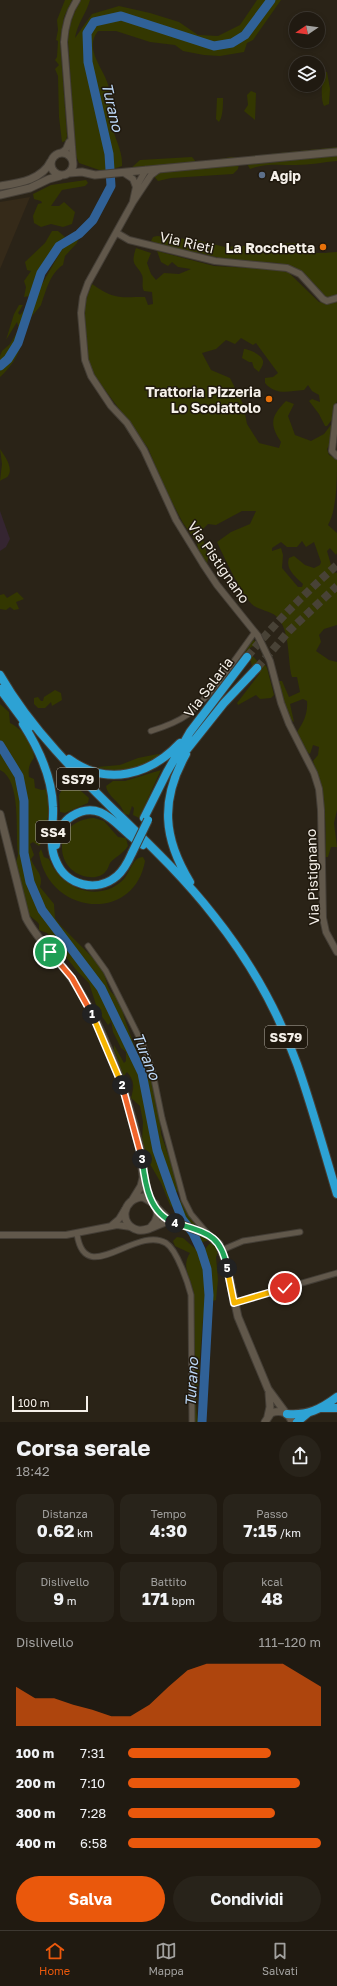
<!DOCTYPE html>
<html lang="it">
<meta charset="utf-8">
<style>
:root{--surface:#201a11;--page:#28231a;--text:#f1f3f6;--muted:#a2a19f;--line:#3d3831;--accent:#ea580c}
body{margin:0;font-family:"Golos Text",sans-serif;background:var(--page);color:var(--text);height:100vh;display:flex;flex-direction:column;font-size:15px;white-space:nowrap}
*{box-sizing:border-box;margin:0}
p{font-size:13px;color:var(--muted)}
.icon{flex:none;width:22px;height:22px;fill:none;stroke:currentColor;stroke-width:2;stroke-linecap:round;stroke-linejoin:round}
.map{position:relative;height:1422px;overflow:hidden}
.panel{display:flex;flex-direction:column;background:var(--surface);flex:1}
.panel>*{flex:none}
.needle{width:26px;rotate:257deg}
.controls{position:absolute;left:289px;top:12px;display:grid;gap:8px}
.controls a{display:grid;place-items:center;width:36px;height:36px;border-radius:50%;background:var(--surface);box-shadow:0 2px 6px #0003,0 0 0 1px var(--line);font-size:20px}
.scale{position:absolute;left:12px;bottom:10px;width:76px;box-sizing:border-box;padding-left:4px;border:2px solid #f5f0e9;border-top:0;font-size:11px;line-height:14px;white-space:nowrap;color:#f5f0e9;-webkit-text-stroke:3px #20190e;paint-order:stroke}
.pin{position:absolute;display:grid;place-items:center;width:34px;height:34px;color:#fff;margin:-17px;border:2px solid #fff;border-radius:50%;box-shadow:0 1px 4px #0007}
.km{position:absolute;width:20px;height:20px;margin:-10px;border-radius:50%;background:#222;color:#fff;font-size:11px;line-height:20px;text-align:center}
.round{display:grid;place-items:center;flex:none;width:42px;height:42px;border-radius:21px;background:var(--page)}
.head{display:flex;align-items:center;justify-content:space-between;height:68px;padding:0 16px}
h1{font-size:22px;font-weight:700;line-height:30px}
.stats{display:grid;grid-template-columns:repeat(3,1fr);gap:6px;height:68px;padding:4px 16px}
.stats div{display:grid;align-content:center;border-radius:10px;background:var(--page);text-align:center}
.stats b{font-size:17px;font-weight:700}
.stats small{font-size:11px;font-weight:400}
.stats p{font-size:11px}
.chart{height:112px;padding:8px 16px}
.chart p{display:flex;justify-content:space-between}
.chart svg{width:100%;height:72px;margin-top:4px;fill:var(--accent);opacity:.7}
.cta{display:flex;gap:8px;margin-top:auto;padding:8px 16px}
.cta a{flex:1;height:46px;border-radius:24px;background:var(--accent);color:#fff;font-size:16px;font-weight:700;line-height:46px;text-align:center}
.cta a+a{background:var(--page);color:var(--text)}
ul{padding:0 16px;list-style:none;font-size:13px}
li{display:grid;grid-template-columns:64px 48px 1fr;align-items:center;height:30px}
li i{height:10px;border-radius:5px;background:var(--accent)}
.menu{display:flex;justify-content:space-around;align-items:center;height:56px;border-top:1px solid var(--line);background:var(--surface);font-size:11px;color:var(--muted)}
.menu a{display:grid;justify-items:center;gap:2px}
.menu .active{color:var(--accent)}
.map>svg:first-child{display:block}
</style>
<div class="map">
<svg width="337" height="1422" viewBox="0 0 337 1422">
<rect width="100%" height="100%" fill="#2a2317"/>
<path fill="#352531" d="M0 511 10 539 6 547 0 551Z"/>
<path fill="#352a19" d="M30 197 0 269V202Z"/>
<path fill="#333701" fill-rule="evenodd" d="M65 0H72L64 17 60 41 67 136 66 141 62 142 59 117 58 76 55 69 59 65 55 60 57 57 58 41 56 40 58 30 57 20Z
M81 0H90C86 14 77 24 75 38L92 14 119 6 150 13 179 22 198 35 218 36 240 25 257 0H281L253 40 247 43 244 52 220 56 204 55 183 51 175 45 150 42 116 31H98C83 50 105 69 109 88 111 99 108 111 111 122 114 138 123 150 122 166L105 172 79 163 76 156 68 41C69 26 73 13 81 0Z
M325 72H327L330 89 329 104 324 106C320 99 322 79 325 72Z
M251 91 256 93 255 120 244 111 248 105 247 95Z
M217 98H223C223 105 223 117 219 122L216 119Z
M337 147V161C324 162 310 165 296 165 281 165 264 163 250 169L247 164 251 156Z
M192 157 197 163 231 157 240 158 238 169 233 174 171 178 158 181 152 174H136L129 170 140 160Z
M86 180 88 183 85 186 62 190 51 206H59L64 202 75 212 72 224 63 227 51 224 41 227 34 223 33 216 38 204 42 203 41 201 34 199 33 194 51 185Z
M52 231H58L65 237 52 251 47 260 35 277 30 296 24 297 26 287 24 281 31 271 27 270 25 262 45 243Z
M157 236 196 240 225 247 294 243C304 245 303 247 311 251 318 255 329 252 337 252V295L326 298 289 266 278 263 226 260 201 253 170 249 151 241 153 237Z
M74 239 78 240 77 243 65 256 63 265C50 273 46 291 41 305 38 310 32 314 30 320 21 344 20 359 0 377V356L2 351 10 344 19 329 17 322 6 340 14 314 19 305H23L18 313 20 315 27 307 30 299 42 284 65 244Z
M136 248 151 253 147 263 151 274 156 280 164 273 179 274 191 269 178 267 172 262 168 266 161 262 157 251 214 266 271 269 288 272 319 302 330 304 337 301V400L334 417 327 426H325L319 414 309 401 312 399 320 402 319 395 312 391 308 385 304 390C289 391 276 396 265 383V378L273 377 278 373 256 343 253 345 241 338 235 344 226 340 216 349 202 353 211 370 230 378 243 404 247 424 259 443 279 448 281 442C269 424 271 416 286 401L294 404 288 416 295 435 311 441 324 434 333 422 331 442 327 449 329 455 337 459C337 479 337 509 328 525L337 533V553L336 555 330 548 327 551 333 572 337 573V625L324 629 319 635 321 642 316 651 329 660 337 662V810L334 823 337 847H331L328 857H325C327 820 325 796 313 761L318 755 319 747 313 745 310 754 307 752 297 732C304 722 308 713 307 701L303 699 290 704 294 722C283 714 281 694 279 681H282L289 697 300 692 297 677H292C287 660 291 630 276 616 270 611 260 610 254 606 243 598 223 555 217 542L231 532 250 524 256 511H242L216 525 208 524 201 531 208 558 207 565 198 550 197 543 183 523 164 487 148 448 94 375 88 359 84 313 86 299 92 284C115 300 119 297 145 297L148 305 153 304 152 292 144 291C141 286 144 280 142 275 136 263 130 266 136 248ZM302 541 306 547 314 542 321 562 320 565 314 568 305 565 294 556 289 558C285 569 296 577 303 584L302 587H298L282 568 283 555 281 548 272 551V548L281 542 287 547H297Z
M244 349C249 349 265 356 263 363 263 366 260 369 259 372L254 368 252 362H249L242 358Z
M0 449C4 455 14 468 8 476 7 478 2 479 0 481L2 464Z
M17 592 24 599 16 602 19 609 14 610 10 607 6 610 0 609V595L4 594 7 598Z
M253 639 258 645 251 647 248 651 262 666 265 665 267 668 274 695 271 698 260 699 256 695 238 705 237 703 260 673 259 670 252 667 250 657 245 655 241 658 232 672 231 666Z
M55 690 61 693 62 700 52 706 51 702 45 708H38L34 704V698L38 697 41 701H43L44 697Z
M0 704 9 712 10 723C23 730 34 742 34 758 29 764 28 769 29 777L34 779 35 788 42 790 47 789 51 812 47 819 50 825V829C44 835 44 840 39 846L33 842 30 844 34 855 31 859C35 870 44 874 40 887L54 904 55 918 61 926 95 960 105 963 104 973 108 987 111 992 121 1002 124 1017 134 1045 138 1055 144 1060C143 1071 150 1078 154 1087 157 1094 154 1103 157 1109L159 1110 161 1134 180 1189 175 1194 156 1135 152 1104 148 1097 146 1099C144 1123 158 1160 166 1183 169 1192 174 1199 174 1209L170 1205 161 1183 147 1159 142 1143 143 1122 140 1106 131 1098C134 1087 135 1081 127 1072L123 1077 114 1052V1045L124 1063 126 1061V1052L121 1048 113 1032 110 1014 109 1013 111 1022 108 1025 98 1011 89 983 77 971 47 933 39 930V924C37 921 33 919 30 916 27 912 16 868 16 863 16 860 18 857 18 854 15 834 22 780 0 770Z
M158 754 161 755C145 769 117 774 97 767L120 765 138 758Z
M161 770 139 818 133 815 134 808 132 806 129 815 124 814C122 802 108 798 106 786L113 781H125Z
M67 783C77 786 82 792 89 798L88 803 65 813 60 812 59 795 65 784Z
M94 818 104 821 118 837 126 838 128 846C123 854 116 856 110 863 109 865 108 869 106 871 103 876 95 878 90 877 53 874 51 820 94 818Z
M41 849 44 857 49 859C60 887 96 904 122 881 130 874 132 857 143 857L145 861C134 924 48 915 39 853Z
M179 1200 182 1202C188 1219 199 1224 208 1237L207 1241 202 1242C193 1230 178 1216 179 1200Z
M177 1237 183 1238 198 1251 206 1280 208 1300 203 1318 198 1382 196 1406 198 1422H193C193 1381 194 1340 194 1299 195 1282 179 1269 190 1253L175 1246 173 1241Z
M220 1238 222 1243 216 1257 218 1280 216 1300 213 1301 211 1299C210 1293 208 1285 212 1280L205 1251C206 1245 214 1240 220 1238Z"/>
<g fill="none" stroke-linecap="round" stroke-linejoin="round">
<path stroke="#306197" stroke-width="9" d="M0 366 8 359 18 343 41 273 59 246 79 234 93 220 111 186 109 154 88 62 87 33 94 22 121 16 214 46 232 43 245 35 271 0
M0 745 19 776 24 801V853L30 882 42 910 101 988 142 1073 157 1150 172 1193 182 1219 193 1233 201 1250 207 1269 209 1295 202 1422"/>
<path stroke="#484236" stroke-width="8" stroke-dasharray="8 4" stroke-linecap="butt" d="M247 657C276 622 303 595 337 565
M257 668 289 631 337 586"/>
<g stroke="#443e36" stroke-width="7">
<path id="minor" d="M151 731C164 727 176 723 187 715 213 694 235 659 255 632
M88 946 106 971 143 1045 152 1069 162 1118 184 1200 191 1214 207 1233
M77 1234C85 1289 136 1225 166 1243 177 1250 188 1283 191 1295L192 1422
M222 1250 243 1241 300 1232
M233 1303 337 1273"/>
</g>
<g stroke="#443e36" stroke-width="8">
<path id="tertiary" d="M61 153 66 149 69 142
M73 160 64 42C65 27 68 13 77 0
M159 169 151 175 133 202 88 283 83 297 81 313 85 360 91 376 111 406 127 423 144 450 176 520 203 564 217 585 258 636 270 661 281 703 289 724 314 773 319 789 321 810 323 918 326 932 337 952
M124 173 133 179 136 187
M133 201 136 187 146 170
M117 233 129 240 215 261 287 268 300 274 323 299 327 301 337 298
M337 407 332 451 337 456
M112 1225 119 1219 125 1209
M0 1235H66L117 1225 131 1227"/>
</g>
<g stroke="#443e36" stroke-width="9">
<path id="secondary" d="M51 164a11 11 0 1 1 22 0a11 11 0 1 1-22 0Z
M69 173 82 172 95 175 337 152
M0 186C19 183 42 180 51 161
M0 195 30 188 49 179 60 176
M0 814 26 918C38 941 57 957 72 979 89 1004 102 1032 113 1060 124 1088 133 1119 140 1148 143 1166 141 1186 152 1201
M133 1199 141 1186 143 1178
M157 1208 169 1220 207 1234 219 1244 226 1262 238 1317 268 1389 285 1412
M151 1227C158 1220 159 1213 155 1204L143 1197C122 1198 118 1225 138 1230 149 1232 159 1222 171 1221
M268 1416 270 1407 269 1393
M265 1422 271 1413C281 1409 289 1413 292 1422"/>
</g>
<g stroke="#443e36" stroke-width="10">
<path id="trunk" d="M0 675C54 769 148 831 214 916 249 960 278 1011 297 1064 312 1106 324 1151 337 1194
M0 689 29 728
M23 724C39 749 52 776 53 807 54 824 48 845 56 861 66 886 97 893 117 876 124 870 128 862 132 853
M186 754C160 800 163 838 190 882
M181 757 224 703 257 668
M69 759C107 787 150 775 180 743
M144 818 167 772 190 732 247 657
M56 845C57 834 62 822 72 816 104 796 120 833 143 845
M322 1408H337
M287 1414C307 1416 321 1409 337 1397
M297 1422 308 1413"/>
</g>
<use href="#minor" stroke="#61584b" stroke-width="5"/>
<use href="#tertiary" stroke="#61584b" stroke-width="6"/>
<use href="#secondary" stroke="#61584b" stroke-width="7"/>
<use href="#trunk" stroke="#2da2d4" stroke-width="8"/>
<g stroke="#443e36" stroke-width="10" stroke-linecap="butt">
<path id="trunk-bridge" d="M132 853 148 820"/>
</g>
<use href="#trunk-bridge" stroke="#2da2d4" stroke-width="8"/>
</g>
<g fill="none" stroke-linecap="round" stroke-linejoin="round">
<g stroke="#fff" stroke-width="8">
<path id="split-1" d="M50 952 72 978 92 1014"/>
</g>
<g stroke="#fff" stroke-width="8">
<path id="split-2" d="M92 1014 122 1085"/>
</g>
<g stroke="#fff" stroke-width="8">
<path id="split-3" d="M122 1085 142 1159"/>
</g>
<g stroke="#fff" stroke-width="8">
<path id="split-4" d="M142 1159C145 1182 148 1213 175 1223"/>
</g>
<g stroke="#fff" stroke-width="8">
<path id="split-5" d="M175 1223C205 1233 221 1233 227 1268"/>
</g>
<g stroke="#fff" stroke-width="8">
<path id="split-6" d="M227 1268 234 1303 285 1288"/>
</g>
<use href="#split-1" stroke="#f0652b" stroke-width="5"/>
<use href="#split-2" stroke="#f5b400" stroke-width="5"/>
<use href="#split-3" stroke="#f0652b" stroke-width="5"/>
<use href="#split-4" stroke="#22a559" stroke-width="5"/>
<use href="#split-5" stroke="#22a559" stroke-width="5"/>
<use href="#split-6" stroke="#f5b400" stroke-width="5"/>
</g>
<circle fill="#5c6f8a" stroke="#20190e" stroke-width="1.5" cx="262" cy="175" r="4"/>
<g fill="#e8710a" stroke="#20190e" stroke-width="1.5">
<circle cx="323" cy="247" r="4"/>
<circle cx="269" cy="399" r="4"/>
</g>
<g text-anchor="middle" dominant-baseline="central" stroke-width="3" stroke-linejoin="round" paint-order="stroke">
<g fill="#20190e" stroke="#b5b0a7" stroke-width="1">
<rect x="57" y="768" width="42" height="22" rx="3"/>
<rect x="36" y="821" width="34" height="22" rx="3"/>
<rect x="265" y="1026" width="42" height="22" rx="3"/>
</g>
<g font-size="13" font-weight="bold" fill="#f5f0e9">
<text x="78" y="779">SS79</text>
<text x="53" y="832">SS4</text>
<text x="286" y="1037">SS79</text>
</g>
<g font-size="14" font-weight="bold" fill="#f5f0e9" stroke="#20190e" text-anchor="end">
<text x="270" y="175" text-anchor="start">Agip</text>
<text x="315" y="247">La Rocchetta</text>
<text x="261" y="391">Trattoria Pizzeria<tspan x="261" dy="16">Lo Scoiattolo</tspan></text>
</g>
<g font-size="14" fill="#f5f0e9" stroke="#20190e">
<text transform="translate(187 242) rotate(13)">Via Rieti</text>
<text transform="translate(219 562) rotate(55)">Via Pistignano</text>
<text transform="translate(208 687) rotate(-53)">Via Salaria</text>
<text transform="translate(312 877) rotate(-92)">Via Pistignano</text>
</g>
<g font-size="15" font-style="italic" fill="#bcd7f6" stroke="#20190e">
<text transform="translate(113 107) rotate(77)">Turano</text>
<text transform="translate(147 1056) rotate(68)">Turano</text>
<text transform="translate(191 1382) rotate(-87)">Turano</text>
</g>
</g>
</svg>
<div class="controls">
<a><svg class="needle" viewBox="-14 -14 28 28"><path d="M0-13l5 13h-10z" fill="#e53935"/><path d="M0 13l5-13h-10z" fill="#a2a19f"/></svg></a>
<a><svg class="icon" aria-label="layers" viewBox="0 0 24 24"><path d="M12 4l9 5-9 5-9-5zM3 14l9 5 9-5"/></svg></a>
</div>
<div class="scale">100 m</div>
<div class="pin" style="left:50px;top:952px;background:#1e9e55"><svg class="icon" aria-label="arrive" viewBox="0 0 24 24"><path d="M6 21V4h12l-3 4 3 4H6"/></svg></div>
<div class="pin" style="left:285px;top:1288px;background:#d93025"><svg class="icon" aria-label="check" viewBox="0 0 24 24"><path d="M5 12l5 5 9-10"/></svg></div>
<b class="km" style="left:92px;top:1014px">1</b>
<b class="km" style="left:122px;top:1085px">2</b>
<b class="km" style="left:142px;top:1159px">3</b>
<b class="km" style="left:175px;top:1223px">4</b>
<b class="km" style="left:227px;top:1268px">5</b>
</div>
<section class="panel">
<div class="head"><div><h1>Corsa serale</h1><p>18:42</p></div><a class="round"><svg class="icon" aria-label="share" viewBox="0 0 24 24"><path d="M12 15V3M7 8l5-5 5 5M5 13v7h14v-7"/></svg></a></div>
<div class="stats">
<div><p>Distanza</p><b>0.62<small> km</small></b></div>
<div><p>Tempo</p><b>4:30</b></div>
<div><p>Passo</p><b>7:15<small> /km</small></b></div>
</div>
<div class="stats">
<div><p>Dislivello</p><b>9<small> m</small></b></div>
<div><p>Battito</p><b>171<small> bpm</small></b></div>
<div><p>kcal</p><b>48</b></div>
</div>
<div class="chart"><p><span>Dislivello</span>111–120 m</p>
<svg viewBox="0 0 160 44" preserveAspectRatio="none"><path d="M0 44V20L10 27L20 27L30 31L40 34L50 38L60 38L70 31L80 20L90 10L100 6L110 6L120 6L130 6L140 6L150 13L160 20V44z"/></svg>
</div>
<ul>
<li><b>100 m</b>7:31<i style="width:74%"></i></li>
<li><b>200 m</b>7:10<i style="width:89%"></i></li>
<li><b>300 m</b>7:28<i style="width:76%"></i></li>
<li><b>400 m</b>6:58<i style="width:100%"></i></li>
</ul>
<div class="cta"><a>Salva</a><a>Condividi</a></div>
</section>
<nav class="menu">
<a class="active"><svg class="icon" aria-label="home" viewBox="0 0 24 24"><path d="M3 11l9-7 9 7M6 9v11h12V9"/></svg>Home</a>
<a><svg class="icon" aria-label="map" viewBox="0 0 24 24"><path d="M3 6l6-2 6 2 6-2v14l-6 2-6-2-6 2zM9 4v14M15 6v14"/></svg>Mappa</a>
<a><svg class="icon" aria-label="saved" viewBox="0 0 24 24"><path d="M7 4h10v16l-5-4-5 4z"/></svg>Salvati</a>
</nav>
